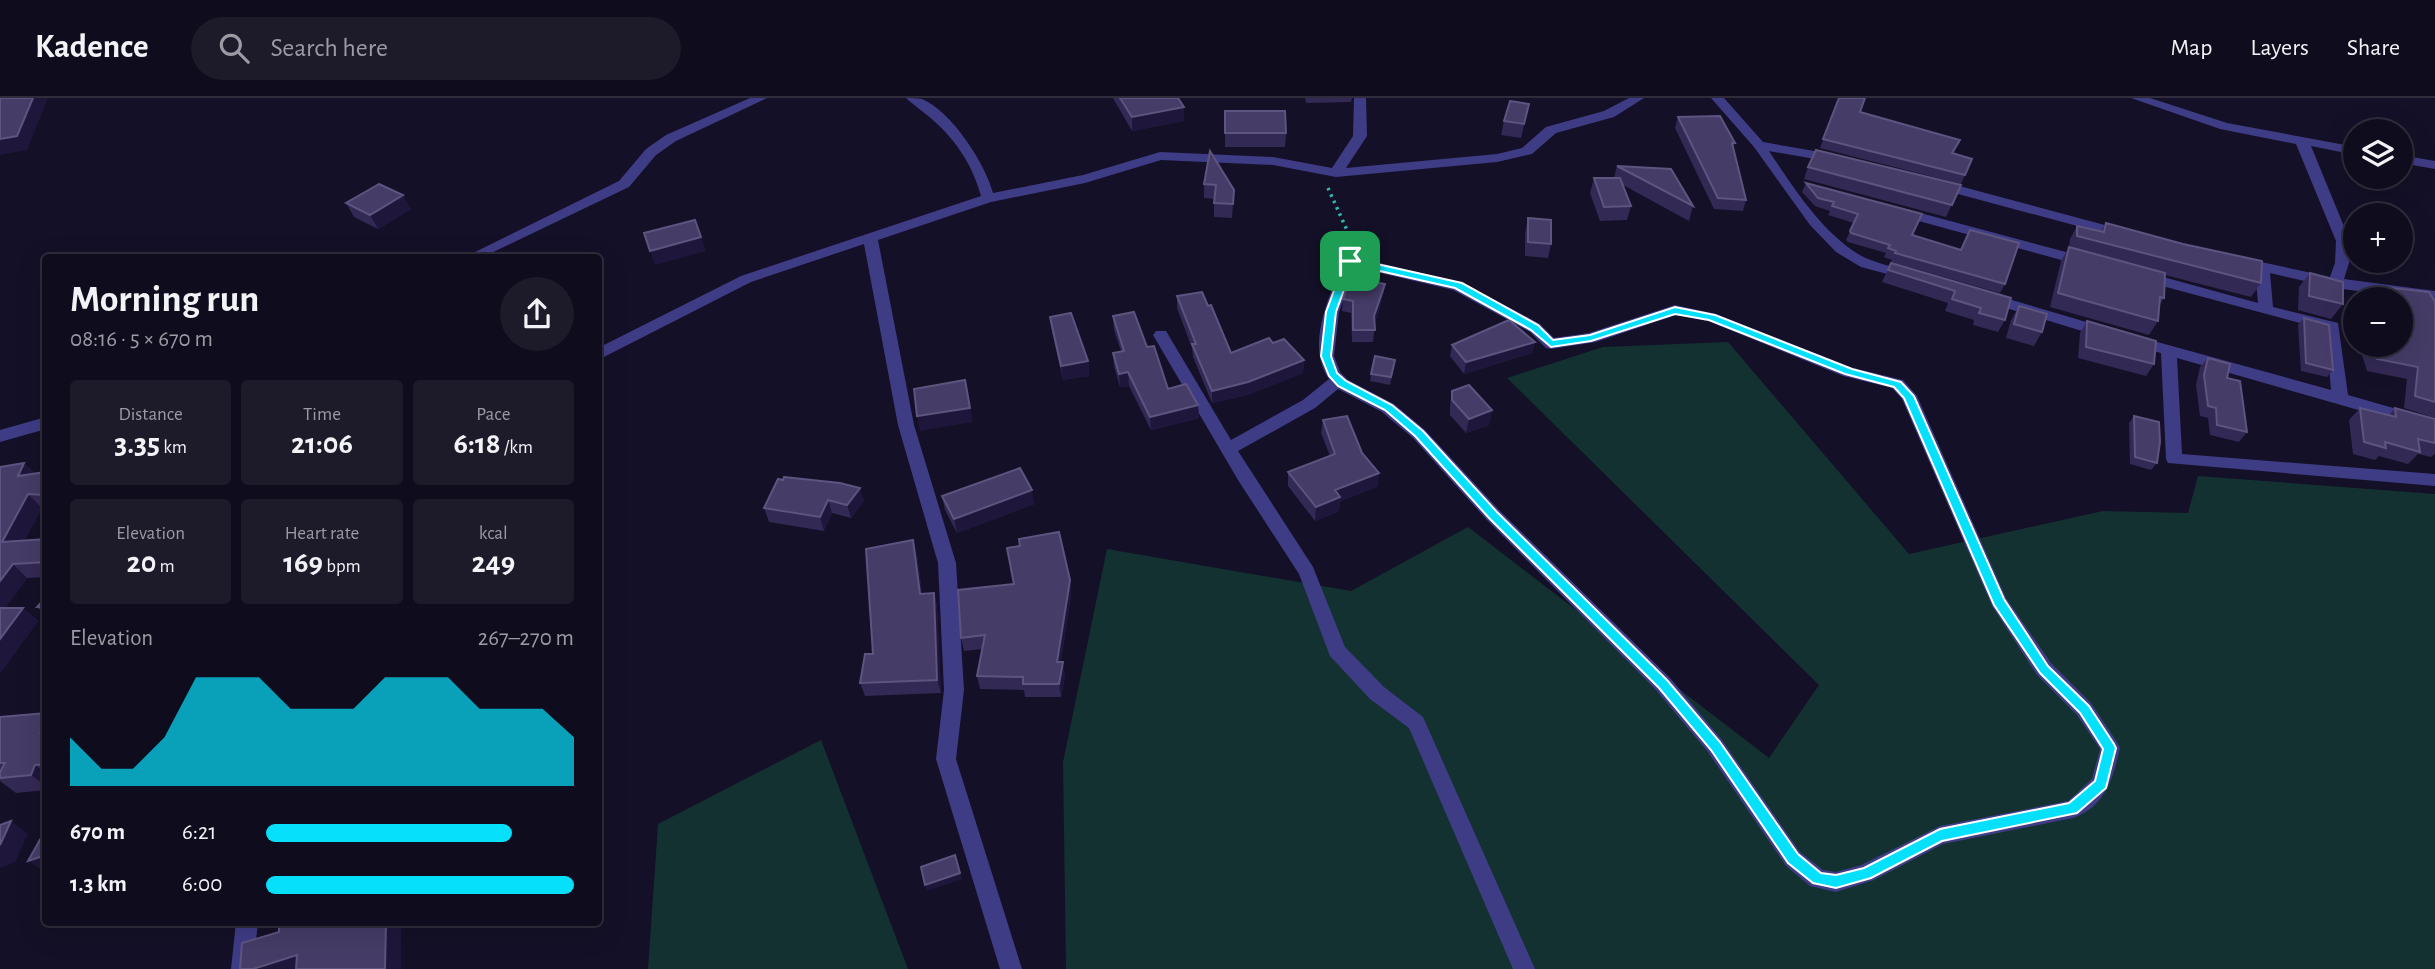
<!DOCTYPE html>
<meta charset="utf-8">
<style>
:root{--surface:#0f0c1d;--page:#1d1a2a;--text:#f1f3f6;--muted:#9b9ba4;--line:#2f2c3b;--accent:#06e0fb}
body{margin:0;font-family:"Alegreya Sans",sans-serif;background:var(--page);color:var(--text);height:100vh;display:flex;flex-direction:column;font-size:26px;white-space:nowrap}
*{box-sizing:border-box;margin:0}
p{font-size:23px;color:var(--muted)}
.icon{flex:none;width:38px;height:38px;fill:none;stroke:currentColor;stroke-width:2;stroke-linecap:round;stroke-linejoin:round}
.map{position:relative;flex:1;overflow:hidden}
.drawer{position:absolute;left:42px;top:156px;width:560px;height:672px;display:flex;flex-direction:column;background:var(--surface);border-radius:7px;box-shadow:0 7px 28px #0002,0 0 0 2px var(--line)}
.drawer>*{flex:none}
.controls{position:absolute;left:2343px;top:21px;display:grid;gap:14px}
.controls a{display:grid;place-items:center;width:70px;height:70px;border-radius:50%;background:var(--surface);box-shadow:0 7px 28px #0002,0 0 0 2px var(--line);font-size:35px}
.pin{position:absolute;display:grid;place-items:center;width:60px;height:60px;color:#fff;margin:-30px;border-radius:14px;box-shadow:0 4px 10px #0006}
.round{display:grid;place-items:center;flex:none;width:74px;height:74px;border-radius:37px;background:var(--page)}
.headline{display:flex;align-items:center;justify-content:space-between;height:119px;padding:0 28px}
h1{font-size:38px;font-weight:600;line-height:52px}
.metrics{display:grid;grid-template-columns:repeat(3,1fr);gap:10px;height:119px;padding:7px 28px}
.metrics div{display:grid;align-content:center;border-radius:7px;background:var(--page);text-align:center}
.metrics b{font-size:30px;font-weight:600}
.metrics small{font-size:19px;font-weight:400}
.metrics p{font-size:19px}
.chart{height:196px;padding:14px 28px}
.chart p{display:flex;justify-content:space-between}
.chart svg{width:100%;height:126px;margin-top:7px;fill:var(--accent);opacity:.7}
ul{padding:0 28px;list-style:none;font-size:23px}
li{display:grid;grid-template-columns:112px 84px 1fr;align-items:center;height:52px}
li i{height:18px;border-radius:9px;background:var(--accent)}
header{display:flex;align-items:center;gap:42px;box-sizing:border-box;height:98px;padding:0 35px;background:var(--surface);border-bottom:2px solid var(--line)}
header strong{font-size:33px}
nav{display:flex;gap:38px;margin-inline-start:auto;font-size:24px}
.search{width:490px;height:63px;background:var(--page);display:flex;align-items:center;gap:18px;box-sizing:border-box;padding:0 24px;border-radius:38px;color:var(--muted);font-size:26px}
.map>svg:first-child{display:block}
</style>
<header>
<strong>Kadence</strong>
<div class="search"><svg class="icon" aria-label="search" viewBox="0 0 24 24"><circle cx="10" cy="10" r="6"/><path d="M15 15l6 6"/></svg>Search here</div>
<nav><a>Map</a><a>Layers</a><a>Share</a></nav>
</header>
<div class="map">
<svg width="2435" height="871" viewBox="0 0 2435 871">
<rect width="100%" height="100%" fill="#141027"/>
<path fill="#133131" d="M1728 244 1909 456 2103 413 2188 415 2198 378 2435 396V871H1066L1063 664 1107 451 1351 493 1468 429 1769 660 1819 587 1507 280 1603 249Z
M821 642 908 871H648L658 726Z"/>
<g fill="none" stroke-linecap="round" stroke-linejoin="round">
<path stroke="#32b8b1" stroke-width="3.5" stroke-dasharray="2.5 4.5" stroke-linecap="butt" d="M1328 90 1351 141V150"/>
<path fill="#3f3c86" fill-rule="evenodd" d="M750 0H767L676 43 656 57 629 89 483 159H465L619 83 646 51 666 37Z
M906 0C911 0 917 0 922 1 951 13 985 65 993 95L1083 77 1160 54 1273 59 1332 70 1353 38 1354 0H1366L1367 38 1346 70 1497 56 1522 50 1546 29 1604 13 1629 0H1644L1614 19 1556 35 1532 56 1497 64 1336 79 1273 67 1161 62 1085 85 991 104 878 142 914 327 956 465 964 592 956 661 1022 871H1000L936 661 944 592 938 465 898 327 864 146 751 184 598 262V250L741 178 981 98C972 65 954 39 927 17 920 11 912 6 906 0Z
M1711 0H1724L1763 44 1843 58V64L1838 65 1769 53C1793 89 1821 133 1858 156 1875 166 1896 169 1915 174L1917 177 1915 180 1910 182 1861 169 1836 154 1810 127 1754 49Z
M2131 0H2150L2227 25 2356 49V57L2311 48 2350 143 2349 165 2344 181 2435 193V203L2335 190 2270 175 2273 209 2338 225 2348 297 2435 322V334L2177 260 2182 356 2435 376V388L2168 365 2166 361 2161 255 2127 246 2124 242 2127 238 2132 237 2331 292 2326 232 2140 182 2138 179 2140 176 2145 174 2258 205 2255 172 2247 170 2245 167 2247 164 2252 162 2330 179 2335 165 2336 143 2296 46 2220 31Z
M2401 57 2435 63V71L2401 65Z
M1937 82 2127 133 2129 136 2122 140 1932 89 1930 86Z
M1898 109 2092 161 2094 164 2087 169 1893 116V110Z
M1350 158 1463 185 1540 226 1554 240 1589 235 1675 207 1716 216 1853 270 1903 282 1917 298 2006 500 2051 565 2091 605 2117 644 2120 650C2113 680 2106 708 2073 720L1943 746 1874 782 1836 794 1810 788 1786 768 1708 654 1656 592 1487 422 1413 340 1382 314 1338 291 1315 310 1238 353 1313 469 1345 549 1384 589 1423 619 1535 871H1513L1409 630 1370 601 1330 558 1299 476 1238 382 1153 237 1156 233H1166L1231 342 1303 302 1329 281C1305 247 1330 198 1343 163ZM1355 169 1453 192 1530 234 1546 250 1551 251 1596 244 1676 217 1708 223 1843 278 1892 290 1902 301 1992 508 2037 577 2077 617 2100 651 2092 681 2068 703 1940 728 1861 767 1836 774 1823 772 1800 754 1722 642 1670 580 1499 412 1425 332 1394 306 1348 282 1340 274 1334 258 1339 214Z
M1988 195 2110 231 2113 235 2105 240 1983 203 1981 200 1983 197Z
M46 319V331L0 344V332Z
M236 824H258L253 871H231Z"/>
</g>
<path fill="#332955" d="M1113 0H1178L1184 23 1132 33Z
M1305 0H1352L1351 4 1306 5Z
M1839 0 1860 14 1956 51 1953 56 1972 61 1961 86 1820 50Z
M1529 6 1521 40 1501 37 1504 23Z
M1225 13 1286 35 1285 49H1225Z
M1678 19 1735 45 1733 50 1746 102 1743 113 1714 111 1675 30Z
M1210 53 1234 92 1232 120 1214 119V101L1204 100V86Z
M1617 68 1693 108 1689 123 1623 87 1631 108 1627 122 1600 123 1590 95 1594 80H1614Z
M1808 69 1961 87 1946 119 1804 81Z
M1806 85 1912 137 2005 186 2000 195 1891 164 1892 162 1884 159 1886 155 1848 144 1846 142 1854 125 1828 117 1830 113 1815 108 1802 94Z
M346 105 411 111 378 131 354 119Z
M1528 120 1551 146 1548 160 1525 158V135Z
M2106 125 2261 185 2251 199 2165 177 2164 200 2159 208 2158 223 2149 237 2050 209 2061 163 2069 149 2070 141 2077 128 2101 133Z
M1891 165 2011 200 2005 222 1998 234 1973 227 1974 222 1945 213 1948 205 1882 184Z
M2310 175 2343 206 2331 221 2298 212 2299 189Z
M1385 186 1383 198 1375 225 1373 244H1352L1351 215 1342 213 1343 201Z
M2392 190 2435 204V320L2404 310 2407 281 2367 273 2359 247H2401V201H2383Z
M1177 198 1208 208 1231 255 1273 245 1304 262 1303 275 1247 297 1212 305 1193 259 1192 250 1177 210Z
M2019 208 2042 234 2034 248 2006 240 2011 222Z
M1113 218 1147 249 1168 291 1198 307 1199 320 1151 332 1129 288 1120 289 1114 268 1113 255 1121 253 1114 232Z
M1050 219 1088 263 1089 278 1063 282 1052 234Z
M2304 220 2333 272 2327 279 2301 273 2298 227Z
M2087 223 2154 266 2146 278 2078 260 2080 235Z
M1535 244 1532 255 1464 276 1450 258 1452 247Z
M2208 260 2227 280 2247 334 2239 344 2210 337 2208 320 2200 318 2196 287 2200 269Z
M1394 269 1390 287 1370 283 1371 276Z
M1452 293 1492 312 1489 327 1466 335 1450 317V307Z
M2360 310 2389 317 2395 310 2435 321V356L2431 359 2418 356 2408 366 2379 358 2375 362 2353 356 2349 322Z
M2134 318 2157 365 2151 372 2130 366 2129 325Z
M1323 322 1362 355 1379 375 1377 389 1340 403 1339 413 1315 423 1288 388V374L1330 358 1321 335Z
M24 365 34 375 46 374V410H42L24 443 46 441V479L27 480 5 510H23L38 523 0 575V369Z
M778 381 864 403 851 420 832 415 824 433 769 424 764 410Z
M942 398 1034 406 957 435 945 412Z
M917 456 922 495H934L937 508 941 595 865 598 860 585Z
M1070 482 1071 496 1061 564 1065 577 1061 599H1025L1024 592 980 591 977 578 982 551 964 553 961 540Z
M46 499V517L37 509Z
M46 615V692L16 695 0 683V619Z
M195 824H214L211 828Z"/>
<path fill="#1f173b" d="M33 0H48L27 52 0 57V41Z
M1184 9V23L1132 33V19Z
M403 97 411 111 378 131 370 117Z
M701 139 706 153 655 167 650 153Z
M1385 186 1383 198 1373 230 1374 218Z
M1535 244 1532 255 1464 276 1466 264Z
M1304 262 1303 275 1247 297 1212 305V293Z
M1088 263 1089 278 1063 282 1061 268Z
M1128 274 1129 288 1120 289 1119 276Z
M965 282 973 324 920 333 917 318Z
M1198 307 1199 320 1151 332 1150 319Z
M1492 312 1489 327 1466 335 1469 321Z
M24 365 37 379 18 378Z
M1379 375 1377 389 1340 403 1339 413 1315 423 1316 409 1335 392Z
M860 390 864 403 851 420 847 407Z
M1032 392 1034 406 957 435 954 421Z
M28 396 42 410 16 458 2 444Z
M828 402 832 415 824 433 820 419Z
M913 442 917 456 924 509 920 496Z
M13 466 27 480 0 517V483Z
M1070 482 1071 496 1059 577 1057 564Z
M934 495 937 508 941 595 937 582Z
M23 510 38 523 0 575V541Z
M1063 564 1065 577 1061 599 1059 586Z
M35 667 46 675V688L31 677Z
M11 723 28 736 15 764 0 770V747Z
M46 757V774L28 763Z
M955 757 962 781 927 793 925 787Z
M386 824H401V871H385Z
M297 857 314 871H253Z"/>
<path fill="#453c67" stroke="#5d547f" stroke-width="2" d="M0 0H33L17 38 0 41Z
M1120 0H1178L1184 9 1132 19Z
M1839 0H1865L1860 14 1960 42 1952 55 1972 61 1965 77 1823 41Z
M1510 3 1529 6 1524 26 1504 23Z
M1225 13H1285L1286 35H1225Z
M1720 18 1735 45H1732L1746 102 1718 100 1678 19Z
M1816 52 1961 87 1952 107 1808 69Z
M1210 53 1234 92 1233 106 1214 105 1216 87 1204 86Z
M1617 68 1671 71 1693 108Z
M1594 80H1620L1631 108 1604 109Z
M1806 85 1922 116 1912 137 1961 152 1970 132 2019 145 2005 186 1895 155 1896 153 1888 150 1890 147 1851 135 1850 133 1858 116 1832 108 1834 104 1818 100Z
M379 86 403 97 370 117 346 105Z
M1528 120 1551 122V146L1528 144Z
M695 122 701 139 650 153 644 135Z
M2106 125 2183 146 2262 163 2261 185 2077 138V128L2104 134Z
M2069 149 2165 175 2164 200 2160 199 2158 223 2058 195Z
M1891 165 2011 200 2005 222 1979 215 1981 210 1952 201 1955 193 1888 172Z
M2310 175 2343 184V206L2309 198Z
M1351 180 1385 186 1374 218 1375 232H1353V203L1343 201Z
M2392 190 2429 194 2435 204V304L2415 298 2418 269 2377 261 2373 247H2401V224L2406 225 2402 217 2409 218 2401 205V201H2399Z
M1202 194 1208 208 1211 207 1231 255 1269 240 1273 245 1284 241 1304 262 1248 284 1212 293 1192 246H1196L1177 198Z
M2019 208 2047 216 2042 234 2014 226Z
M1134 214 1147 249 1154 248 1168 291 1186 286 1198 307 1150 319 1128 274 1119 276 1113 255 1124 253 1113 218Z
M1071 215 1088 263 1061 268 1050 219Z
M2304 220 2329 227 2333 272 2306 265Z
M1509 222 1535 244 1466 264 1452 247Z
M2087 223 2156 243 2154 266 2086 249Z
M1375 258 1395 262 1391 279 1371 276Z
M2208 260 2230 266 2227 280 2240 283 2247 334 2217 327 2216 310 2208 308 2204 277Z
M965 282 970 310 917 318 914 291Z
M1469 287 1492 312 1469 321 1452 302V293Z
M2360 310 2396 319 2395 310 2435 321V345L2418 341 2420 354 2385 344 2386 350 2364 344Z
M1347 318 1362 355 1379 375 1335 392 1340 399 1316 409 1288 374 1335 356 1323 322Z
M2134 318 2159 324 2160 344 2157 365 2135 359Z
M24 365 18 378 46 374V397L28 396 2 444 46 441V464L13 466 0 483V369Z
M1020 370 1032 392 954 421 942 398Z
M784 379 840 385 860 390 847 407 828 402 820 419 764 410 778 381 783 382Z
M1059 434 1070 482 1057 564H1063L1059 586H1023V579L977 578 985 537 961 540 958 492 1014 486 1007 450 1020 448 1019 441Z
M913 442 920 496 934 495 937 582 860 585 865 556H873L866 451Z
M46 499V510L37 509Z
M0 510H23L0 541Z
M46 615V625L41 634 46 632V666L35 667 31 677 0 680V674L5 665H0V619Z
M11 723 0 747V727Z
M46 731V757L28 763Z
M955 757 960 775 925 787 921 769Z
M279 824H386L385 871H296L297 857 253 871H240L242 845 279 834Z"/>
<path fill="#06e0fb" stroke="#fff" stroke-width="2" fill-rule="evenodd" d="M1350 160 1462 185 1538 227 1553 242 1590 237 1675 209 1715 217 1852 271 1901 284 1914 298 2004 501 2048 568 2089 608 2114 646 2116 650 2106 690 2077 715 1942 743 1871 780 1836 790 1813 785 1788 765 1711 652 1659 590 1489 420 1415 338 1385 312 1338 288 1329 278 1321 258 1326 214 1345 163ZM1353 167 1455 190 1531 232 1551 249 1591 243 1675 216 1709 222 1845 276 1894 289 1904 300 1994 507 2040 575 2080 615 2103 651 2095 683 2069 705 1940 731 1864 770 1836 777 1821 775 1798 756 1720 644 1667 582 1497 414 1423 333 1392 307 1346 283 1337 275 1331 258 1336 214Z"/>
</svg>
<div class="controls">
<a><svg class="icon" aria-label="layers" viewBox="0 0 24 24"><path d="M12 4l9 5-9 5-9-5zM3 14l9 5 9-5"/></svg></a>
<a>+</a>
<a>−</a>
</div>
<div class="pin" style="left:1350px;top:163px;background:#1e9e55"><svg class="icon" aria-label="arrive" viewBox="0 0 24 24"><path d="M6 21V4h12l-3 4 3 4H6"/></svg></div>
<section class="drawer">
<div class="headline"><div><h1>Morning run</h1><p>08:16 · 5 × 670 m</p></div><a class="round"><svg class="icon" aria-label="share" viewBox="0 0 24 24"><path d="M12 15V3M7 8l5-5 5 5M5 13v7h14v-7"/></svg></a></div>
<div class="metrics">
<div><p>Distance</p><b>3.35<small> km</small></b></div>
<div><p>Time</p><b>21:06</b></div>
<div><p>Pace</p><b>6:18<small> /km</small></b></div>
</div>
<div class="metrics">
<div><p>Elevation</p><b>20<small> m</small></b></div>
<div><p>Heart rate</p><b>169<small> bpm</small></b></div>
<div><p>kcal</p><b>249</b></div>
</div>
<div class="chart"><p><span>Elevation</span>267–270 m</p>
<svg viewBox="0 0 160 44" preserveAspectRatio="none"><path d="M0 44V27L10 38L20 38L30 27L40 6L50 6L60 6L70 17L80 17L90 17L100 6L110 6L120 6L130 17L140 17L150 17L160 27V44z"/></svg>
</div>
<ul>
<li><b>670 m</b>6:21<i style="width:80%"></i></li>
<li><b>1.3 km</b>6:00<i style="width:100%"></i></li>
</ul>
</section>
</div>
